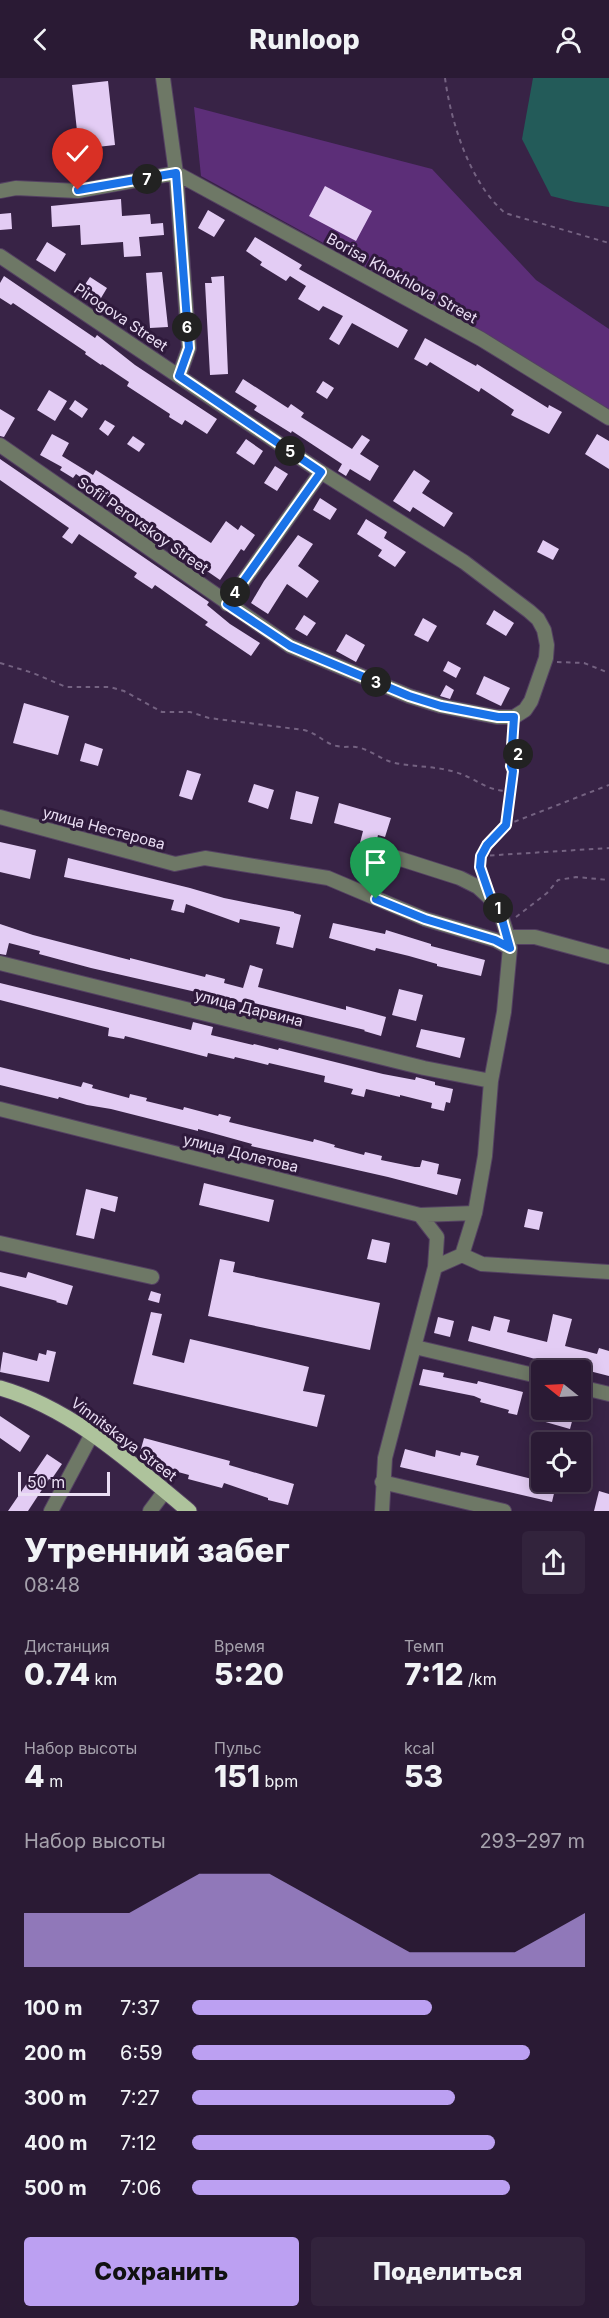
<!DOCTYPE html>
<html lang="ru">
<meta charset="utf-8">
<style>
:root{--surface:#2a1a34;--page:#32233c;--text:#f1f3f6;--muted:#a5a1ac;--line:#46384f;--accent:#bca0f2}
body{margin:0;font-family:Inter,sans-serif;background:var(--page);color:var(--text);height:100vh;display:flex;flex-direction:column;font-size:22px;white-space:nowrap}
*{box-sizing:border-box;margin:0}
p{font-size:20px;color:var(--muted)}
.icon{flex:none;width:33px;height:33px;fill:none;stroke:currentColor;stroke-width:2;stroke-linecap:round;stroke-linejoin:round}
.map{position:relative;height:1433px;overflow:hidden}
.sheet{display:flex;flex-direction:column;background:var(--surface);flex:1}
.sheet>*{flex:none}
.needle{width:39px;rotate:288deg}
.buttons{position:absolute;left:531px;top:1282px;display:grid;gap:12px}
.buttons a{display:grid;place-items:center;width:60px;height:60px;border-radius:6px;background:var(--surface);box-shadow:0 3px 15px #0003,0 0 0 2px var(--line);font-size:30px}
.scale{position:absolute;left:18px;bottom:15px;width:92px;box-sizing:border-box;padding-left:6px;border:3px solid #eadef4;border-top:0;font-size:16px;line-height:21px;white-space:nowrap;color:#eadef4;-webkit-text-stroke:4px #2e193b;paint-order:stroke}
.pin{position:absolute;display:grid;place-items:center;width:51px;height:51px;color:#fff;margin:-62px -26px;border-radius:50% 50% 50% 0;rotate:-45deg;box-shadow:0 0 6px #0007}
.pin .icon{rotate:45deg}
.km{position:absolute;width:30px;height:30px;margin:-15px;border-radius:50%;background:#222;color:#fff;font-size:16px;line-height:30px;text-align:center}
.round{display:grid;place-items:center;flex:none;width:63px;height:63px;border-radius:6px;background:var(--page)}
.summary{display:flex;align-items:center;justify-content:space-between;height:102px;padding:0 24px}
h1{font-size:33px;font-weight:800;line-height:45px}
.stats{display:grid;grid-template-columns:repeat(3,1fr);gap:9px;height:102px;padding:6px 24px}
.stats div{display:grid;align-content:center}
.stats b{font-size:30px;font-weight:800}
.stats small{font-size:16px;font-weight:400}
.stats p{font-size:16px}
.chart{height:168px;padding:12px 24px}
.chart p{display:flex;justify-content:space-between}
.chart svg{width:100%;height:108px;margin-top:6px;fill:var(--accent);opacity:.7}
.cta{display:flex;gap:12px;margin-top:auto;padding:12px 24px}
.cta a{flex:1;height:69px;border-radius:6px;background:var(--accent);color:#111;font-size:24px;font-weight:800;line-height:69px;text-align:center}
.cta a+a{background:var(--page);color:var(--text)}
ul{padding:0 24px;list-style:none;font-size:20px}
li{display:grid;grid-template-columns:96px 72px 1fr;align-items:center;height:45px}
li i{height:15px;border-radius:8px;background:var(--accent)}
header{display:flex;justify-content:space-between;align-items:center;height:78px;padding:0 24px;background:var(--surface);font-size:27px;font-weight:800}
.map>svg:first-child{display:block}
</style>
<header><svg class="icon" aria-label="back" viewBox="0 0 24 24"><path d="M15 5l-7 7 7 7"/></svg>Runloop<svg class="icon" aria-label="person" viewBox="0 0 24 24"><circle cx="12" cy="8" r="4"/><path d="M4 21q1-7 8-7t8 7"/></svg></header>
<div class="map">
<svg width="609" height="1433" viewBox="0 0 609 1433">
<rect width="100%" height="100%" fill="#382346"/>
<path fill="#5c2e78" d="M194 29 432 91 536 202 609 251V333L347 178 201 98Z"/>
<path fill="#235b59" d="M533 0H609V129L575 124 551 118 522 61Z"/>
<path fill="#e3ccf4" d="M108 3 115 67 79 71 72 7Z
M325 108 372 133 356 163 309 138Z
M121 121 122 138 150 136 151 146 163 145 164 157 139 159 141 178 124 179 123 164 81 167 80 147 52 149 51 128Z
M208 132 225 142 214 159 198 150Z
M11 135 12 151 0 152V136Z
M255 159 302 187 299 191 408 252 398 270 352 245 339 267 329 261 343 238 323 228 319 233 298 221 306 208 290 198 286 203 260 187 262 184 246 173Z
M47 164 66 176 55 194 36 182Z
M162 194 168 249 150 250 146 195Z
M4 198 95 260 97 257 135 287 217 341 207 356 185 342 182 347 169 339 170 336 127 308 129 304 102 286 101 287 85 276 86 274 13 225 11 227 0 220V205Z
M224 198 228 296 210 297 205 205H212L211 199Z
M90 199 107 210 98 225 84 216 88 210 84 208Z
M425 260 476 288 477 286 548 330 549 327 562 334 549 356 511 337 514 332 481 310 479 314 430 284 427 288 414 281Z
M243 301 288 330 291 326 304 335 301 339 352 371 362 357 370 362 360 376 379 388 370 403 350 391 346 398 338 393 342 386 292 353 291 355 254 332 257 328 235 314Z
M323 303 334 310 327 321 316 314Z
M49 312 67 323 55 343 37 332Z
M75 322 88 331 82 340 69 331Z
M0 331 15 340 4 359 0 358Z
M105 342 115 348 108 358 99 351Z
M52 356 69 365 62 378 93 397 96 392 211 465 226 443 238 452 241 447 255 457 244 473 241 471 220 502 204 491 207 486 149 445 124 430 76 396 73 400 60 392 62 389 40 377Z
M597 356 609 363V391L585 376Z
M133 358 145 366 139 374 127 366Z
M246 361 263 373 254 387 236 375Z
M0 381 209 524 207 527 230 546 260 565 251 578 205 547 208 544 155 507 152 511 134 499 137 495 79 456 72 466 62 459 69 450 0 402Z
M275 388 288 396 277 413 264 405Z
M414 392 430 403 422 415 453 435 444 449 413 429 410 434 393 423Z
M320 420 337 431 330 442 313 432Z
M366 441 387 454 384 460 406 474 395 489 378 478 382 472 357 456Z
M298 457 313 466 298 488 319 503 307 520 287 506 268 536 251 525 264 503Z
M543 462 559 471 553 482 537 474Z
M494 532 514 545 506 558 486 546Z
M304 537 316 545 307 558 295 551Z
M423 540 437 548 428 564 414 557Z
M346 556 365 567 356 584 336 573Z
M448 583 461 590 456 600 443 593Z
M484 598 510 610 501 628 476 616Z
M446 607 454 612 450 621 440 618Z
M24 625 69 638 58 677 13 665Z
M85 665 103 671 98 688 80 683Z
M187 692 201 696 192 722 179 718Z
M254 706 274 712 268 731 248 724Z
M296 713 319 719 312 746 290 741Z
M339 725 391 740 385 759 378 757 373 777 358 773 363 753 334 745Z
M0 764 36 772 30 801 0 794Z
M68 780 190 810 224 820 294 834V835L301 837 293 870 276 866 280 849 240 841 239 845 186 826 184 835 171 832 174 822 64 799Z
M333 845 385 856 386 852 431 866V868L485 882 481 898 437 888V886L409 878 376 870 375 873 329 860Z
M0 846 33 857 130 882V880L205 899 206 896 225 901 224 905 243 910 250 887 263 891 258 909 346 932V928L386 939 381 958 364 953 365 952 254 925 253 927 91 890 39 876 40 873 9 865 6 877 0 876Z
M0 905 191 952 193 944 213 949 211 957 253 967 254 966 278 972 279 970 383 996 415 1002 416 999 435 1004V1007L453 1011 450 1025 446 1024 444 1033 431 1030 432 1025 400 1017V1019L366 1011 364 1019 351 1016 353 1011 324 1004 325 998 269 985 268 987 235 979 234 981 208 975 207 979 125 958 124 961 108 958 109 950 0 922Z
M399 911 423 917 416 943 392 937Z
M421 951 465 960 460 980 416 969Z
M0 989 81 1009 83 1004 93 1007 92 1010 129 1020 130 1016 147 1020 146 1023 183 1032 184 1029 218 1038 219 1036 231 1039 229 1044 313 1064 314 1061 335 1067 334 1069 364 1077 365 1074 382 1078 381 1082 415 1089H420L422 1082 439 1086 437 1096 461 1101 457 1117 388 1099 251 1068 252 1066 198 1051V1053L111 1031 87 1027 59 1019 58 1021 0 1007Z
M204 1105 274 1122 269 1144 199 1127Z
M86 1111 118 1119 115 1134 101 1130 94 1161 76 1157Z
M528 1131 543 1134 539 1152 524 1149Z
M372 1161 390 1165 386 1185 367 1181Z
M220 1181 235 1184 233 1194 380 1225 370 1272 208 1238Z
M0 1194 26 1200 28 1194 73 1208 67 1227 56 1224 57 1223 0 1208Z
M151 1213 161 1216 159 1225 148 1222Z
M151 1234 162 1236 152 1277 184 1285 190 1261 309 1289 303 1313 325 1317 317 1349 133 1306Z
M553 1236 572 1241 565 1268 597 1276 599 1270 609 1273V1298L558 1285V1287L468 1263 472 1248 490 1253 494 1238 510 1242 507 1254 547 1264Z
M438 1239 454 1243 450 1259 434 1255Z
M47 1272 56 1274 49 1304 0 1294 3 1274 37 1283 39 1275 46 1277Z
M423 1291 444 1295 443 1299 477 1306 478 1303 523 1314 517 1337 508 1335 509 1332 480 1324 481 1321 474 1318 419 1307Z
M537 1332H575L570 1351 535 1341Z
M0 1338 30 1358 20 1374 0 1360Z
M144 1360 230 1383 229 1387 294 1406 288 1427 268 1422V1420L224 1405 222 1410 188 1401 189 1397 160 1389 161 1384 139 1378Z
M405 1371 435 1379 436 1372 460 1378 461 1374 479 1378 476 1387 556 1407 552 1424 400 1389Z
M47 1376 62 1386 51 1402 49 1401 28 1433H8Z
M599 1413 609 1416V1433H594Z"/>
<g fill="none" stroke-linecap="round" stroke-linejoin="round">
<g stroke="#544162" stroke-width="16">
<path id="minor" d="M163 0 176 95 189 270 179 298
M176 95 481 261 609 340
M0 113 16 110 78 113 176 95
M0 178 321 394 464 484 529 533 538 541 544 552 547 567 546 580 531 623 525 632 514 639H497L441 628 409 618 290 568 0 367
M227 526 321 394
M0 739 175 786 205 780 328 800 425 841 495 862 510 870
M508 859H535L609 879
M0 885 424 990 491 1003
M0 1031 420 1137 475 1135
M420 1137 437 1159 435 1189
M0 1165 152 1199
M462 1177 482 1186 609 1194
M415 1269 542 1299
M580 1309 609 1316
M382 1404 504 1433
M51 1433 92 1356
M150 1433 165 1413
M382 1433 385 1380 435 1189 462 1177 475 1135 485 1078 491 1003 504 934 510 870 508 859 500 834 491 821 478 809 460 800 385 776"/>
</g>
<g stroke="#544162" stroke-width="17">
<path id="major" d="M0 1310C73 1331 132 1386 189 1433"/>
</g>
<path stroke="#746281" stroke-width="2" stroke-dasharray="4.5 4.5" stroke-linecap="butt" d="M445 0C451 45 470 105 505 135L609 165
M557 584 584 585 609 595
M0 585 33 595 66 609H110L124 613 162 634H190L209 640 304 652C319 656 325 666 337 668 344 670 350 668 356 669 370 671 381 682 395 685 415 689 435 688 455 694 477 700 486 714 511 713
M506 747 609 707
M481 778 609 770
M482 796C472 768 502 764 506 745 510 728 512 710 513 693L511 688 518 682 510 679 518 674 512 668 513 650
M516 839 547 815 558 802 576 799 609 802"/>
<use href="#minor" stroke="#6e7866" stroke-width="14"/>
<use href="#major" stroke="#aec39c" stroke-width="15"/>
</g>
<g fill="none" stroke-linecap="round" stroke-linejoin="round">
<g stroke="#fff" stroke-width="12">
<path id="route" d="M78 112 176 95 189 270 179 298 321 394 227 526 290 568 409 618 441 628 498 639H514L512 668 518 674 510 679 518 682 511 688 513 693 506 747 487 767 481 778 480 789 491 821 500 834 510 870 495 862 425 841 376 821"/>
</g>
<use href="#route" stroke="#1a73e8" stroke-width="8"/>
</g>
<g text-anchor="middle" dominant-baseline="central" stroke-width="6" stroke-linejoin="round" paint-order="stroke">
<g font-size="15" fill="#eadef4" stroke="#2e193b">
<text transform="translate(402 200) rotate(29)">Borisa Khokhlova Street</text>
<text transform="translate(121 239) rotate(34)">Pirogova Street</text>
<text transform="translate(143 447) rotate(35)">Sofii Perovskoy Street</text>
<text transform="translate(104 750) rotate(15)">улица Нестерова</text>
<text transform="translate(249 930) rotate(14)">улица Дарвина</text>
<text transform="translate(241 1075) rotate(14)">улица Долетова</text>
<text transform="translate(124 1361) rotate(37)">Vinnitskaya Street</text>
</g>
</g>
</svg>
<div class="buttons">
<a><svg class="needle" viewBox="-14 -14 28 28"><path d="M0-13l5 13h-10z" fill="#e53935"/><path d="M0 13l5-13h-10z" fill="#a5a1ac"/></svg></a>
<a><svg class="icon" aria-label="locate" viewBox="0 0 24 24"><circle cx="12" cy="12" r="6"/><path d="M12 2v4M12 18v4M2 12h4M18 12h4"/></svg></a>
</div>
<div class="scale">50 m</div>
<div class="pin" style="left:376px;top:821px;background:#1e9e55"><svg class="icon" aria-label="arrive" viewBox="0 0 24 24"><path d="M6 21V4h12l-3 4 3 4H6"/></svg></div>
<div class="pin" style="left:78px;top:112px;background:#d93025"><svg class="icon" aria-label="check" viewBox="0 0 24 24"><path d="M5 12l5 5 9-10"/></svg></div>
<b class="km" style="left:498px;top:830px">1</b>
<b class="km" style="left:518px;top:676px">2</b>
<b class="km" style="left:376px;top:604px">3</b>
<b class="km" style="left:235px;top:514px">4</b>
<b class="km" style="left:290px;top:373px">5</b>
<b class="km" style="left:187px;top:249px">6</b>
<b class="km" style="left:147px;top:101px">7</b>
</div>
<section class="sheet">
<div class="summary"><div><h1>Утренний забег</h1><p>08:48</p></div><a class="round"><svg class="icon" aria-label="share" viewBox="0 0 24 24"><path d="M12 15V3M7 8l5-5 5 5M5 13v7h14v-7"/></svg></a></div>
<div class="stats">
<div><p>Дистанция</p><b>0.74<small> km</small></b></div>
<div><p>Время</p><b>5:20</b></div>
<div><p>Темп</p><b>7:12<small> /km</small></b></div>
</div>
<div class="stats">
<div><p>Набор высоты</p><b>4<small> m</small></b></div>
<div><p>Пульс</p><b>151<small> bpm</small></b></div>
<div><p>kcal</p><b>53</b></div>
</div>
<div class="chart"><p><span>Набор высоты</span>293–297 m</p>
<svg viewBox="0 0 160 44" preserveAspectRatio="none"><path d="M0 44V22L10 22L20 22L30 22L40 14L50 6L60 6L70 6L80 14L90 22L100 30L110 38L120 38L130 38L140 38L150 30L160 22V44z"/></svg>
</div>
<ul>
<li><b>100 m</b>7:37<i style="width:61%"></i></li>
<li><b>200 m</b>6:59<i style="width:86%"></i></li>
<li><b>300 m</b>7:27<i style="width:67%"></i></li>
<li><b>400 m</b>7:12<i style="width:77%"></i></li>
<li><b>500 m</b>7:06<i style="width:81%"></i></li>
</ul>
<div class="cta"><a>Сохранить</a><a>Поделиться</a></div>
</section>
